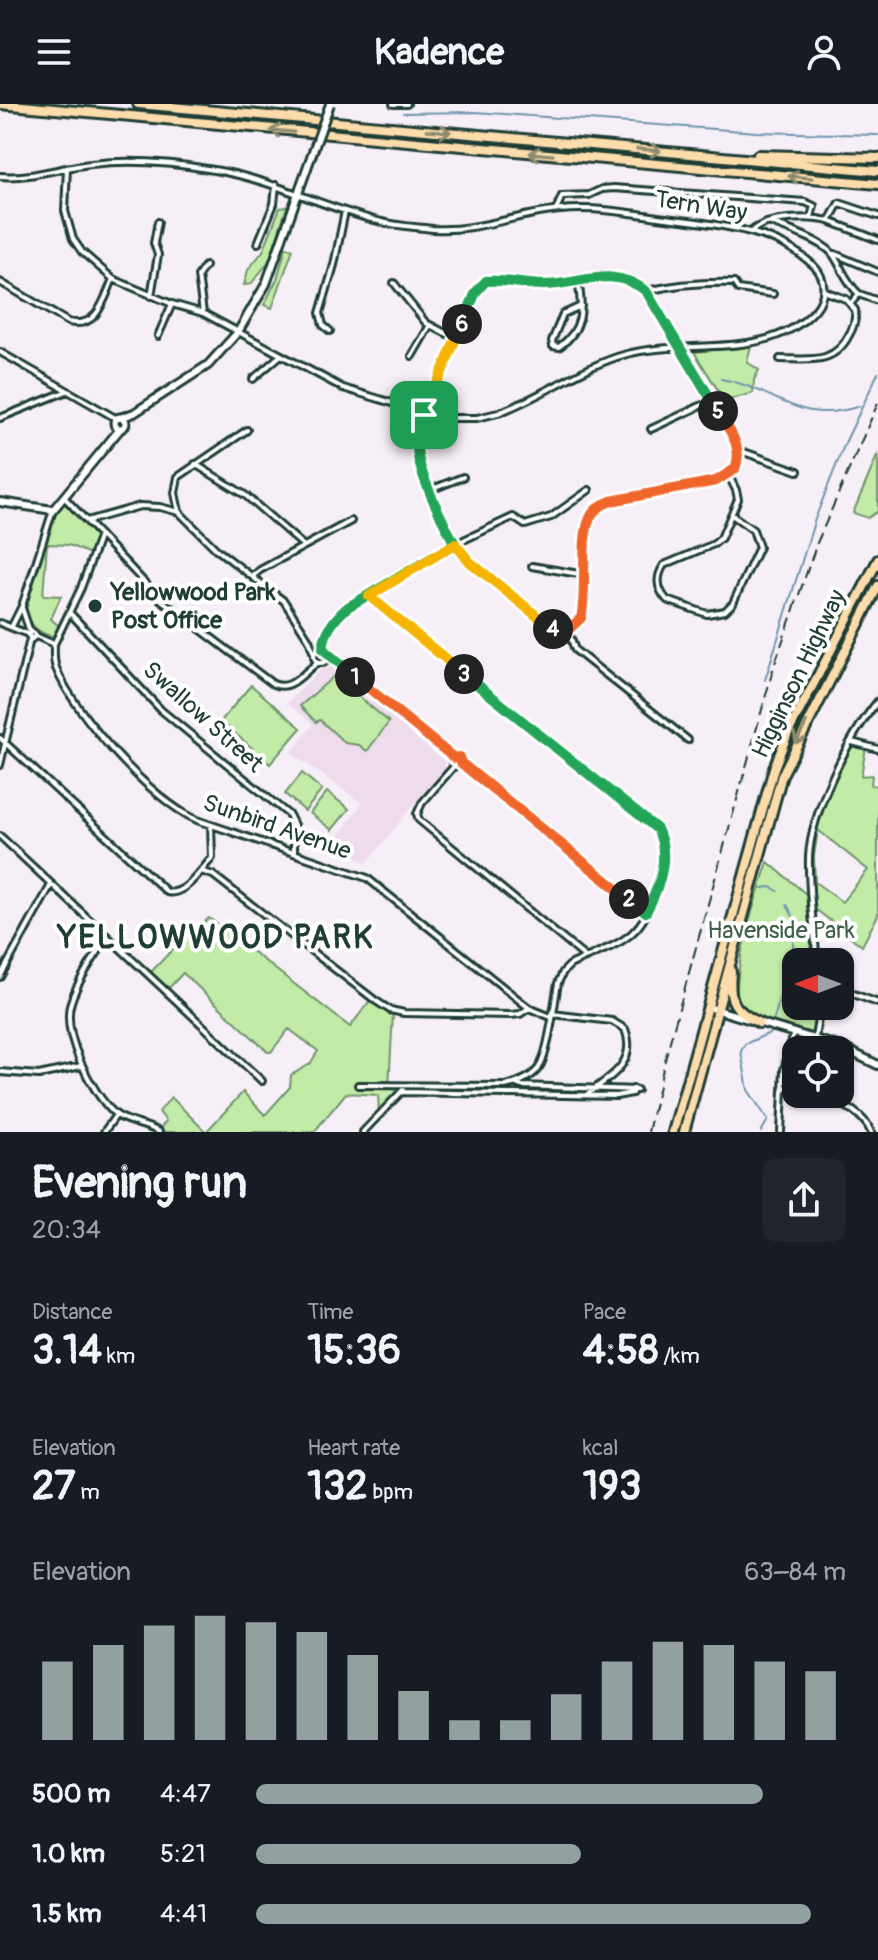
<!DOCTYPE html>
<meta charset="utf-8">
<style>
:root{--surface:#171b24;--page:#20242c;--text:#f1f3f6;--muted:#9ea1a6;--accent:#92a19f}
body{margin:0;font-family:Pangolin,sans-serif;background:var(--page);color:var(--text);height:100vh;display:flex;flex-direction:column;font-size:30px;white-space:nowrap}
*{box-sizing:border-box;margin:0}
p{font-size:26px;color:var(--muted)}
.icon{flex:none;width:44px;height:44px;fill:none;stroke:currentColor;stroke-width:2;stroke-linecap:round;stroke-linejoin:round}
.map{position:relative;height:1028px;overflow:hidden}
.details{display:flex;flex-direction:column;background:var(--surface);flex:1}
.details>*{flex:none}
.needle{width:52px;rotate:270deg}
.tools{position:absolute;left:782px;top:844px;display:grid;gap:16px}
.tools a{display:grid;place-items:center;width:72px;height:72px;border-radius:16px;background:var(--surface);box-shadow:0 2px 6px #0004;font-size:40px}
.pin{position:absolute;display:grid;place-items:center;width:68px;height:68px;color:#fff;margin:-34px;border-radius:16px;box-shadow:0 4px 12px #0006}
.km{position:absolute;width:40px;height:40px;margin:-20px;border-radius:50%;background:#222;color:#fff;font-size:22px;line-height:40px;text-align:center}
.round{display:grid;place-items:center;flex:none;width:84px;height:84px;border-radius:16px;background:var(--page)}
.head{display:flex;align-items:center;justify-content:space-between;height:136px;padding:0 32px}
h1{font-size:44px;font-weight:700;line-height:60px}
.figures{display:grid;grid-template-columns:repeat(3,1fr);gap:12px;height:136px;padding:8px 32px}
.figures div{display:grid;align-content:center}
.figures b{font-size:40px;font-weight:700}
.figures small{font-size:22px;font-weight:400}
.figures p{font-size:22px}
.chart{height:224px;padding:16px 32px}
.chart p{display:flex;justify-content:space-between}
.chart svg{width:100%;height:144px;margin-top:8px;stroke:var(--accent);stroke-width:6}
ul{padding:0 32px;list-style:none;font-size:26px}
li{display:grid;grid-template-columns:128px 96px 1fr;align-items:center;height:60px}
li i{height:20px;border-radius:10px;background:var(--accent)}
header{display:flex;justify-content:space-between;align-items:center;height:104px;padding:0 32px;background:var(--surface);font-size:36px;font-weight:700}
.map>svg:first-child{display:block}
</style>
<header><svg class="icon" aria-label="menu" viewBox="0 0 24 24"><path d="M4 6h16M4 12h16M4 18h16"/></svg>Kadence<svg class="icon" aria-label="person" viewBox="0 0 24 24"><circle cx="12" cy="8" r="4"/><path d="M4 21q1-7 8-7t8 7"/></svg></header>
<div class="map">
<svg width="878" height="1028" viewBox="0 0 878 1028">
<rect width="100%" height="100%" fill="#f7eff7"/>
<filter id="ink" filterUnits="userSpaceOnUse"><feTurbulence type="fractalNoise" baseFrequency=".0125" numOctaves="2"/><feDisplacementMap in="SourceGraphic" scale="16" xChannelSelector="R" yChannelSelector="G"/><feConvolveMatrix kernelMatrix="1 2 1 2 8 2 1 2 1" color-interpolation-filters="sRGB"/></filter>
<g filter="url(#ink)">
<path fill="#eedced" d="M323 563H333L351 578V582L354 585 357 583 407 623 408 627 443 653 446 667 426 691 423 689 366 760 335 737 362 699 291 649 313 620 287 599Z"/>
<path fill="#c2eba7" stroke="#70946e" stroke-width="2" fill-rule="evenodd" d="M287 103 269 157 251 180 244 181 248 166 263 147 280 104Z
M286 143 293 145 272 204 264 201 277 175Z
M751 242 747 258 759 266 754 276 753 289 725 297 694 248Z
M878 350V407L868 414 853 409Z
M63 396 99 433 90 450 69 441 47 440 43 491 61 492 51 515 59 522 53 532C37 529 30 521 26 506L52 408Z
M334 572 389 618 367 647 359 641 345 639 320 616 316 618 300 602Z
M251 581 301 624 270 660 221 617Z
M852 638 866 643 861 672 872 671 871 681 878 682V811L862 842 818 807 813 808 817 858H796V902H820L815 934 760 919 736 903C736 852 752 806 768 758L806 790H811L810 742 824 694ZM818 726 868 766 842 798 815 778 814 752Z
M302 669 322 686 305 707 285 690Z
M327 688 349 705 332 726 310 709Z
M209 814 350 923 371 895 393 909 389 983 398 984 399 987 379 1009 378 991 346 989 314 1028H163L160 1025 166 1017 159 1008 171 993 206 1028 243 988 265 1011 290 983 291 971 310 960 318 947 289 925 271 948H268L183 869 167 886 150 869 173 845Z"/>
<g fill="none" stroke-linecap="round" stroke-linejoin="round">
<path stroke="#6c95ac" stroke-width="2" d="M403 9 475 8 757 28 878 31
M721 275C777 284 795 323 860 302
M765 576 815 415 845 339 878 269
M762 784 771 783 778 787
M774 915 793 844V812L787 801
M761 1028 768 1016 748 986 741 947 745 940 772 928"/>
<g stroke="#1f3d34" stroke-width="10">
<path id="street" d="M393 0H407
M0 72C30 75 61 63 91 60 131 55 175 59 214 66 271 75 322 103 378 117 396 122 415 123 433 125 476 128 518 110 560 106 593 103 626 108 658 113 710 120 774 123 814 162 827 175 826 193 815 206 769 258 686 234 627 250 582 262 542 293 498 309L477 314H442L343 284 203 209 172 200 113 175 82 148 73 135 65 107 67 64
M556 106 562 92 589 91 602 85 614 84 805 98 814 102 811 113
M829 117 878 136
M771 119C787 125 826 138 834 152 843 166 846 178 859 190L851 199
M751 128C765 113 810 112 829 117L839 99 878 112
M258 139 274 100 276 81
M835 150 878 168
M605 172 631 176 646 187 733 332C742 353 738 369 716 377L611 397C603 400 595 404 591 412 579 433 588 487 581 514 572 528 561 530 548 522L461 448 438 408 418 350V336L424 311 475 189 482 180 496 176 546 181Z
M578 177C583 204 584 225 559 243L553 242 552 237 563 210 581 202
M0 178 68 218C97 225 103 198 113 175
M394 179 426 219 455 234
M646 187C677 180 703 178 734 179L738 185 773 190
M859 190 878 197
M151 192 158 151 154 139 158 118
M203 209 198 172 205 162
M330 227 323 221 320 209 334 161 345 107
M158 232 172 200
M0 248 117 315
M412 252 430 221
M780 255C810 255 834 261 849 231 854 223 856 216 855 206L846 195 824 187
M253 275 281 251
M0 314 67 287
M651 325 711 297
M738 346 798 367
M195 360 245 391 304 442
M729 372 736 386 738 395 721 434 714 440 664 461C656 473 657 485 667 496L707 510 725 507 733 499 759 443 753 426 732 411
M430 386 463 373
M64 393 160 495 273 580C293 588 303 567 319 558
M179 408 175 389 178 373 247 326
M87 417 140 402 160 403 179 408 216 445 284 497 309 536 314 550
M532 462 585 471
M253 472 260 466 351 417
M22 504 30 528
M70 509 161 606 289 711 294 721V748
M0 519 28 530
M12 522 22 502 53 406
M568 526 575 546 688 636
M31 527 36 531 32 535 28 531Z
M36 532 54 540C54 548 53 556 56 564 74 610 152 697 197 716L367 774 529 904 551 913
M54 540 81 484 100 431
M314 552a7 7 0 1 1 14 0a7 7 0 1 1-14 0Z
M317 547 335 517 348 503 455 440 513 413 525 421 551 413 589 386
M327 550 454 654
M0 634 167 788C185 792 201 766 212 754L211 721
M852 638 878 645
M452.5 657a4.5 4.5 0 1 1 9 0a4.5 4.5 0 1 1-9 0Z
M461 659 646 808
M0 661 30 535
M455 661 422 699 417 710 419 716 585 853
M0 732 262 977
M201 767 213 771 376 897 390 906 404 909 511 911 520 910 529 904
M108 833C95 853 78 875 71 898 61 929 91 988 114 1009 125 1019 146 1020 159 1028
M817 858C814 824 808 788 809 753 811 708 849 632 878 597
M0 873 51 781
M840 885 878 899
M552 910 612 917 625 925C638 959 610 973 586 991
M815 934 820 902
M0 968 39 971 81 962
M516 980 521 982 637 986
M358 981 505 982C517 980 536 972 541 960 550 941 554 900 558 879L563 868 570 861C589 851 615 844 631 830 655 810 674 747 654 721L369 492
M783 983 796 985
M401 988 616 992 632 989 633 985
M817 990C836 996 863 1008 871 1028
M104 1028 116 1011
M363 1028 403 986
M781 1028 784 966 794 928"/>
</g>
<g stroke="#1f3d34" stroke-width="12">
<path id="secondary" d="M114.5 319a5.5 5.5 0 1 1 11 0a5.5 5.5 0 1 1-11 0Z
M120 314 134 309 208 261 238 228 266 180 312 50
M0 398 53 406 120 325
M708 903 841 943 878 961"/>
</g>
<g stroke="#1f3d34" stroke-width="14">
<path id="highway" d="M0 0 878 80
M138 0 878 67
M758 51 878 54
M731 868C728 898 734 906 759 919
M673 1028 774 664 788 629 878 456
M684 1028 782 671 878 482"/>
</g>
<use href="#street" stroke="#fff" stroke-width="4"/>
<use href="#secondary" stroke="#fff" stroke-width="6"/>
<use href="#highway" stroke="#fddcac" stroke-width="8"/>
<path stroke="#1f3d34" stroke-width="2" stroke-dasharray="12 6" stroke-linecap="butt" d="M648 1028 667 948 774 562 817 439 878 299"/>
<g stroke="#1f3d34" stroke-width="12" stroke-linecap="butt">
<path id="secondary-bridge" d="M312 50 330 0"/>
</g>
<use href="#secondary-bridge" stroke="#fff" stroke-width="6"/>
</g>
<defs><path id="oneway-shaft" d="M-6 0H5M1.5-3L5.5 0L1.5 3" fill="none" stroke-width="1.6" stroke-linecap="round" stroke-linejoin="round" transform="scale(2)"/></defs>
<g stroke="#8e8c70">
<use href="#oneway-shaft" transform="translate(282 27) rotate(-175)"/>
<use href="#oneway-shaft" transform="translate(439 27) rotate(5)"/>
<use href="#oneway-shaft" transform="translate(649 46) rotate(5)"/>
<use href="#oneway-shaft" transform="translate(541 50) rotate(-175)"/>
<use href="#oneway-shaft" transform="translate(800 73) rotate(-175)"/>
<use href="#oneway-shaft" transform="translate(801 629) rotate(117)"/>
</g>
</g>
<g fill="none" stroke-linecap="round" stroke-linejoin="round" filter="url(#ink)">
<g stroke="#fff" stroke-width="16">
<path id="split-1" d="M355 573 323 545C324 529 335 514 348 503L455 440C443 418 417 367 417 343 418 332 422 321 424 311"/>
</g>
<g stroke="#fff" stroke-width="16">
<path id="split-2" d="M355 573 454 654 459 653 461 659 629 795"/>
</g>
<g stroke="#fff" stroke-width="16">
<path id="split-3" d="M464 570 657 725C671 752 659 784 646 808L629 795"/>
</g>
<g stroke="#fff" stroke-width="16">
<path id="split-4" d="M464 570 369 492 455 440 470 458 553 525"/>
</g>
<g stroke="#fff" stroke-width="16">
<path id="split-5" d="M553 525 568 526 581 514C588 487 579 433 591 412 595 404 603 400 611 397L716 377 735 365C744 343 729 326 718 307"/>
</g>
<g stroke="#fff" stroke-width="16">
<path id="split-6" d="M462 220 476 188 486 177C505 175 524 181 543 181 582 181 610 160 646 187L718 307"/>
</g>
<g stroke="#fff" stroke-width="16">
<path id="split-7" d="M424 311 462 220"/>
</g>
<use href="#split-1" stroke="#22a559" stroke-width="10"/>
<use href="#split-2" stroke="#f0652b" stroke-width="10"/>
<use href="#split-3" stroke="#22a559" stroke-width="10"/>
<use href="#split-4" stroke="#f5b400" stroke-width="10"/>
<use href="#split-5" stroke="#f0652b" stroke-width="10"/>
<use href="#split-6" stroke="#22a559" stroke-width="10"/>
<use href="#split-7" stroke="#f5b400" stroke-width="10"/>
</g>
<circle fill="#1f3d34" stroke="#fff" stroke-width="3" cx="95" cy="502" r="8"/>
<g text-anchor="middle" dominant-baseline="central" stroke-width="8" stroke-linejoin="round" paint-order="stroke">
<g font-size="24" fill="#1f3d34" stroke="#fff">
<text transform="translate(701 102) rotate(9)">Tern Way</text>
<text transform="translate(799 570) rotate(-64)">Higginson Highway</text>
<text transform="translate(203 613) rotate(42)">Swallow Street</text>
<text transform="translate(277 723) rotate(19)">Sunbird Avenue</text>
</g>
<g font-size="24" font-weight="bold" fill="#1f3d34" stroke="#fff" text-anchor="start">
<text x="111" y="488">Yellowwood Park<tspan x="111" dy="28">Post Office</tspan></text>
</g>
<g font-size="24" fill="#40604b" stroke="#fff">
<text x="781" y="826">Havenside Park</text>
</g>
<g font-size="32" font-weight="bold" letter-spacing="2" fill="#1f3d34" stroke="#fff">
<text x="216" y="834">YELLOWWOOD PARK</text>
</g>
</g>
</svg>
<div class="tools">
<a><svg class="needle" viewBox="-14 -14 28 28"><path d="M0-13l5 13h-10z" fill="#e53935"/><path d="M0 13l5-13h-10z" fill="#9ea1a6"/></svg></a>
<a><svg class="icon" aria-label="locate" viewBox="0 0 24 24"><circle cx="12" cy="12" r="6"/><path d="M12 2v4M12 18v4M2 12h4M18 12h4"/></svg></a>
</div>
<div class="pin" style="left:424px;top:311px;background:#1e9e55"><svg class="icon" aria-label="arrive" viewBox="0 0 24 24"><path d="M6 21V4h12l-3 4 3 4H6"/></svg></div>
<b class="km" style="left:355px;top:573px">1</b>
<b class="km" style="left:629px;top:795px">2</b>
<b class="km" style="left:464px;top:570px">3</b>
<b class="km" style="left:553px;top:525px">4</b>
<b class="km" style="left:718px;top:307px">5</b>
<b class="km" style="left:462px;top:220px">6</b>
</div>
<section class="details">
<div class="head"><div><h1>Evening run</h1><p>20:34</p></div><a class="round"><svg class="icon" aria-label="share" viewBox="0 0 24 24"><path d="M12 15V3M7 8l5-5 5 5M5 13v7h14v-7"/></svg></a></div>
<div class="figures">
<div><p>Distance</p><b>3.14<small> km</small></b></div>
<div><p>Time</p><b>15:36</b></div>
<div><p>Pace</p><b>4:58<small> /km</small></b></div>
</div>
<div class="figures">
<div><p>Elevation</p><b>27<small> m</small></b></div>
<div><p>Heart rate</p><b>132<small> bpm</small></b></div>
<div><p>kcal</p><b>193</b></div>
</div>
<div class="chart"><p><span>Elevation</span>63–84 m</p>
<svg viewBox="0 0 160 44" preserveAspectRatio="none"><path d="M5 44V20M15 44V15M25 44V9M35 44V6M45 44V8M55 44V11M65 44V18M75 44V29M85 44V38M95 44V38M105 44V30M115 44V20M125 44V14M135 44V15M145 44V20M155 44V23"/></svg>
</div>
<ul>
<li><b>500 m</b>4:47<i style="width:86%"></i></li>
<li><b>1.0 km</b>5:21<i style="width:55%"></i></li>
<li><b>1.5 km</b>4:41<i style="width:94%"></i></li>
</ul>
</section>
